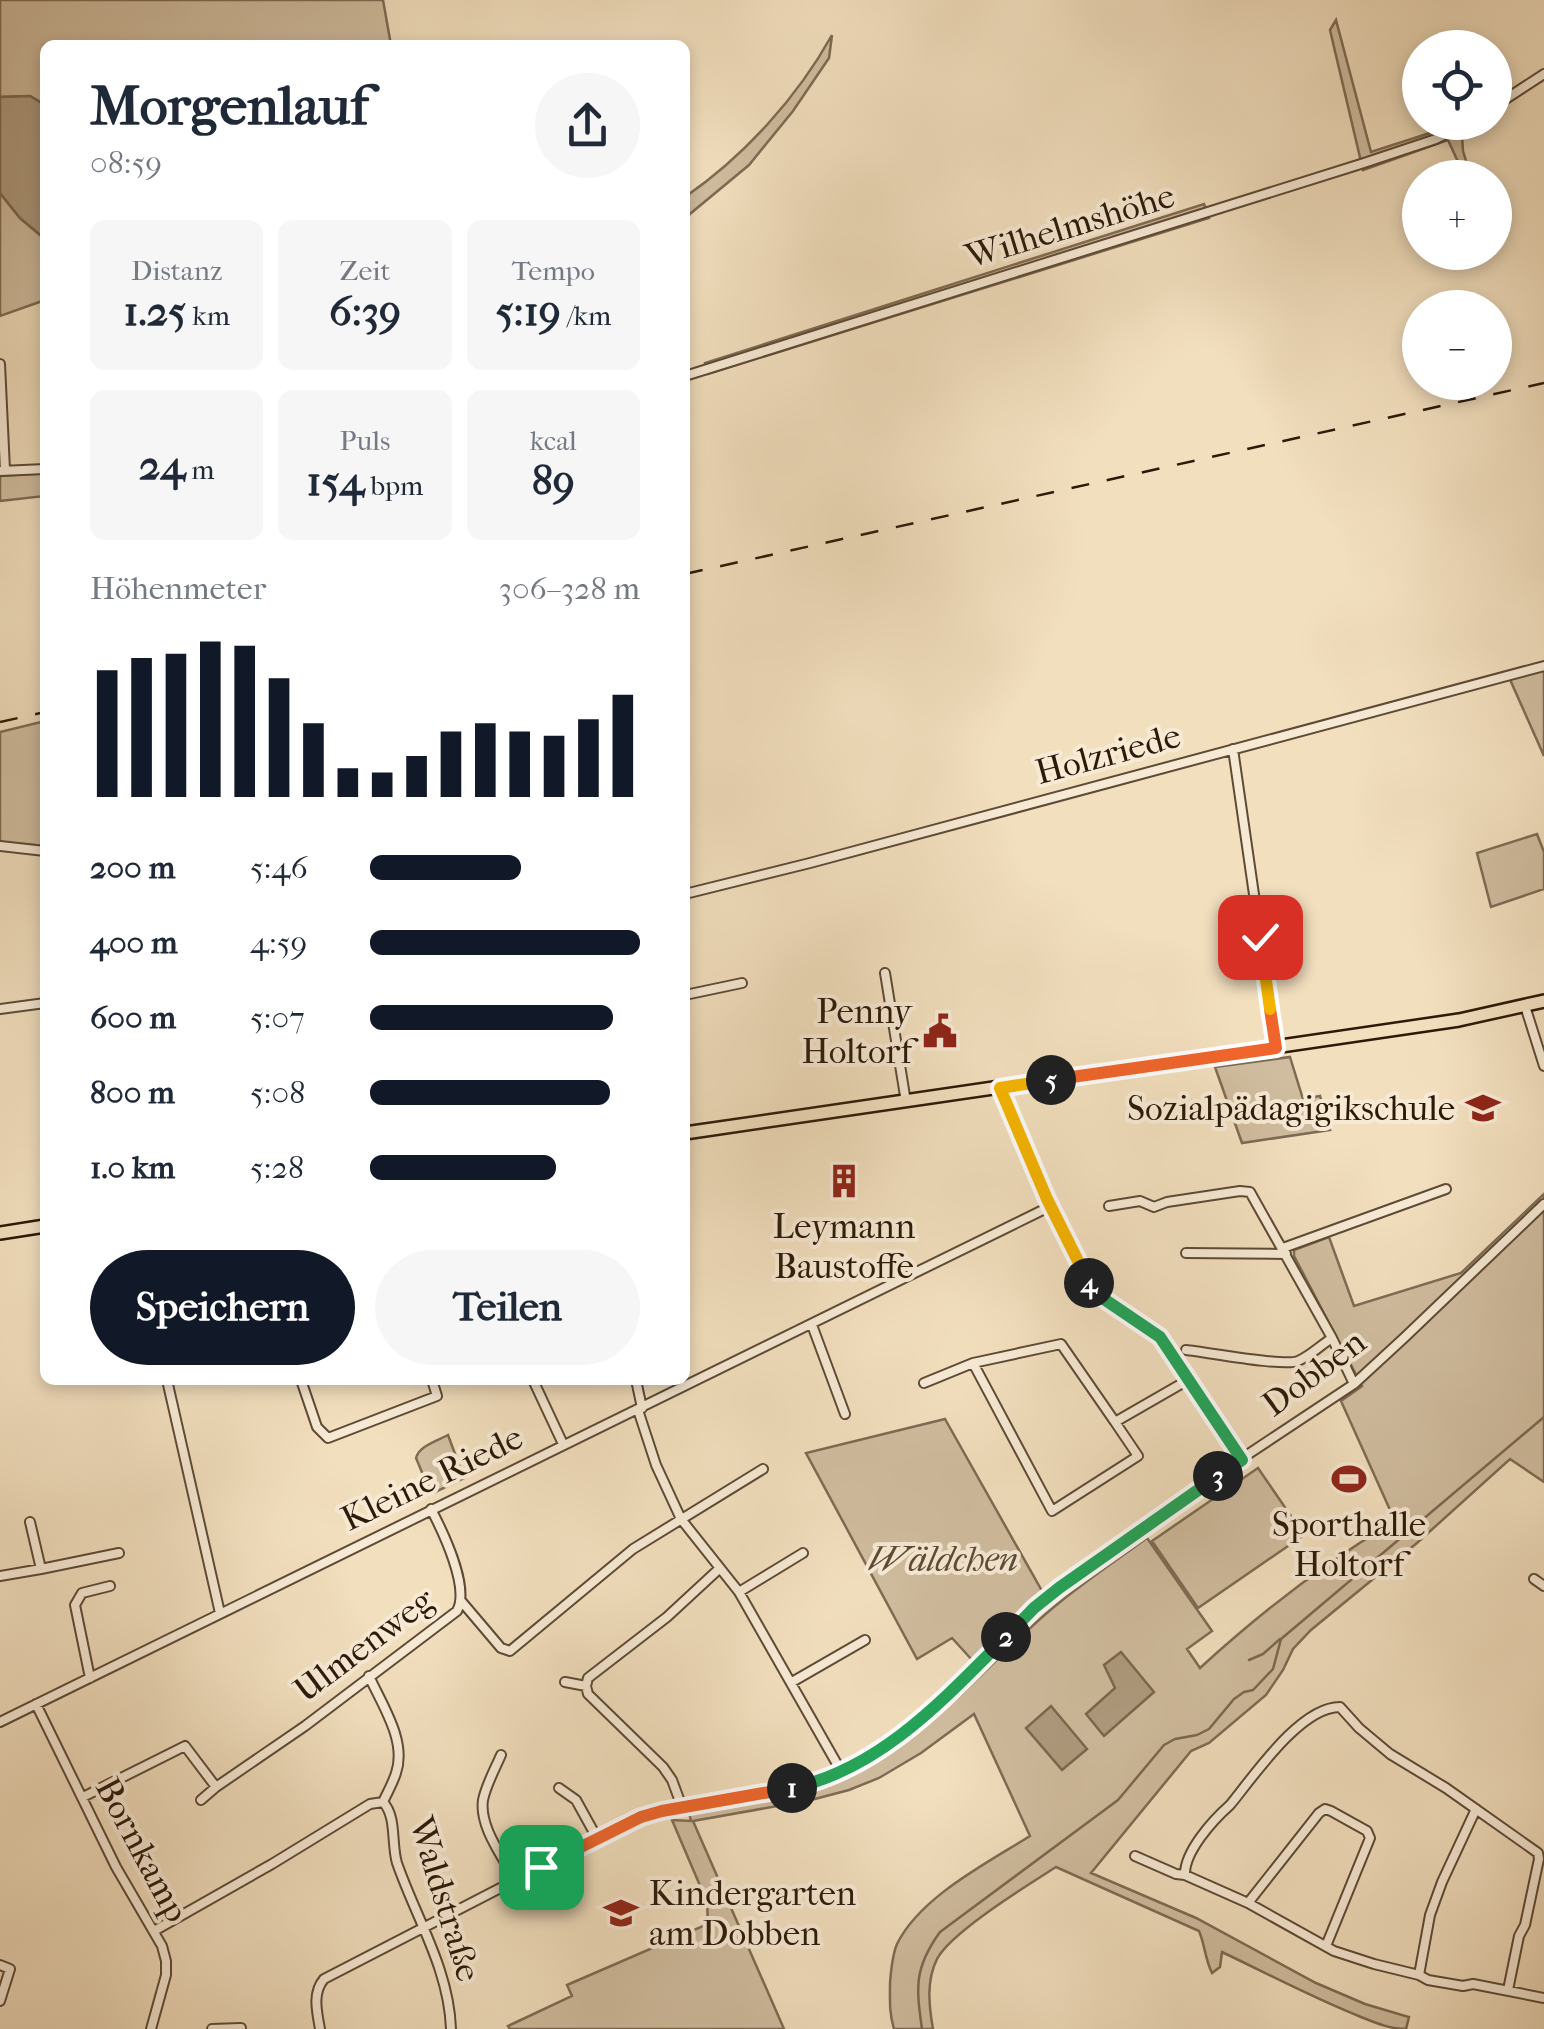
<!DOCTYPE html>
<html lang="de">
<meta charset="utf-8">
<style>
:root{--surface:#fff;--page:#f6f6f7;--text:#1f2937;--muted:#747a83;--accent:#111827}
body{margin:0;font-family:"IM FELL French Canon",serif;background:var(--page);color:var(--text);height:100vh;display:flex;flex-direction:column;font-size:38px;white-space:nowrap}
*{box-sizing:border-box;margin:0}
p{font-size:32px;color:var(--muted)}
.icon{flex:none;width:55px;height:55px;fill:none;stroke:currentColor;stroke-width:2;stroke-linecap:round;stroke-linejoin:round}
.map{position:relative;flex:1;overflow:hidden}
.panel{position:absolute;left:40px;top:40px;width:650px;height:1345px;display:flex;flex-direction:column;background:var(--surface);border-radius:15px;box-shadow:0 5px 15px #0003}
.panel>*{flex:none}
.tools{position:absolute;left:1402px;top:30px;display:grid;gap:20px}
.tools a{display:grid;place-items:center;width:110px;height:110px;border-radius:50%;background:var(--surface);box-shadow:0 5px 15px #0003;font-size:50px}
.pin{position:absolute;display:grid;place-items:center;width:85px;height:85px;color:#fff;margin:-42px;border-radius:20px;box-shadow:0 5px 15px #0006}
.km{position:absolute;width:50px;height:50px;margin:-25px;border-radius:50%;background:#222;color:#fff;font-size:28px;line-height:50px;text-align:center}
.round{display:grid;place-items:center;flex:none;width:105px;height:105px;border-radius:52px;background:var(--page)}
.head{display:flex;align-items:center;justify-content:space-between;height:170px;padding:0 50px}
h1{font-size:55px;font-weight:800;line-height:75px}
.stats{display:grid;grid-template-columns:repeat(3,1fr);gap:15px;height:170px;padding:10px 50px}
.stats div{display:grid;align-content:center;border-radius:15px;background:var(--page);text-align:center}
.stats b{font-size:42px;font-weight:800}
.stats small{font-size:28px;font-weight:400}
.stats p{font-size:28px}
.chart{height:280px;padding:20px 50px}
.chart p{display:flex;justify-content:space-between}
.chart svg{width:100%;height:180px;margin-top:10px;stroke:var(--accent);stroke-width:6}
.action{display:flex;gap:20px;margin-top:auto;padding:20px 50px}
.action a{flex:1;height:115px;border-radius:60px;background:var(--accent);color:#fff;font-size:40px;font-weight:800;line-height:115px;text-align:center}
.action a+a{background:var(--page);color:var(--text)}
ul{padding:0 50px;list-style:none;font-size:32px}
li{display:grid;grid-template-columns:160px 120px 1fr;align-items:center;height:75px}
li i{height:25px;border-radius:12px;background:var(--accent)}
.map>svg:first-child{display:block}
</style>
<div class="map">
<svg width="1544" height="2029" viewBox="0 0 1544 2029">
<rect width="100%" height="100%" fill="#f2dfbe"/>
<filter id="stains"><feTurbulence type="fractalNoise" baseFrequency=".002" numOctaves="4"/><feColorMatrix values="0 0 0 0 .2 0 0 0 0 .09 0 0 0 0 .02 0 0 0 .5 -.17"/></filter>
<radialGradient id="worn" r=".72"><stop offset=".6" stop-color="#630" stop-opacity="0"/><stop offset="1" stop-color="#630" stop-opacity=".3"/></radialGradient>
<path fill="#d0bd9f" stroke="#7e6b54" stroke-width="2.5" d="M0 0H383L391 45H45V105L30 96 0 97Z
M1336 20 1371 152 1433 132 1455 123H1482L1462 135 1463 151 1471 177H1465L1448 140 1363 170 1330 30Z
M832 35 829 58 793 111 749 165 685 218V197C744 156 797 98 832 35Z
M0 193 20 218 45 239V300L0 316Z
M1204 204 1209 218 708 374 705 363Z
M45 473V496L0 501V476Z
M1544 666V756L1508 675Z
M45 721V846L0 842V732Z
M1537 834 1544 852V889L1491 907 1477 853Z
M1290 1057 1303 1099 1320 1096 1330 1130 1242 1143 1215 1067Z
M1544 1194V1482L1510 1459 1417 1543 1311 1630 1293 1649 1283 1670 1266 1695 1209 1743 1191 1751 1091 1873 1196 1918 1316 1983 1365 2004 1409 2017 1406 2029C1390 2029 1376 2023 1361 2017 1313 1998 1268 1974 1222 1952L1220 1967 1212 1973C1205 1959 1205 1945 1199 1931L1056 1867C1028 1885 951 1932 937 1959 926 1981 929 2006 933 2029H894C889 2013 890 1999 890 1983 891 1970 892 1956 897 1944 920 1897 987 1863 1030 1836L974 1714 921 1753 879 1778 849 1790 811 1800 693 1821 784 2029H510L508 2026 572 1996 567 1985 708 1924 707 1902 672 1820 691 1821 689 1813C741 1803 796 1797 846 1776 926 1742 984 1667 1048 1612 1079 1585 1114 1562 1147 1538L1212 1631 1187 1649 1200 1668C1259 1614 1326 1562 1395 1521L1341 1401 1362 1386 1294 1256V1250L1329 1237 1354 1306 1461 1273Z
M945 1419 1042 1591 973 1661 952 1638 917 1659 806 1453Z
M448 1435 464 1478 431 1494 416 1458C419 1446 437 1441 448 1435Z
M1258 1468 1304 1535 1198 1608 1152 1541Z"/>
<path fill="#af9c80" stroke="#7b6850" stroke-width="2.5" d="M30 96 45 105V239L20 218 0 193V97Z
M1121 1652 1154 1692 1104 1736 1086 1714 1115 1688 1104 1665Z
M1051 1706 1087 1749 1062 1770 1026 1728Z"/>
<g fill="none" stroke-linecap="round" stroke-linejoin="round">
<path stroke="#7b6850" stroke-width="2.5" d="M1249 1660 1263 1654 1280 1639
M922 2029C916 1987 914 1968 940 1932L1118 1800 1164 1745 1175 1739 1197 1735 1209 1729 1234 1699 1244 1692 1253 1690 1273 1669 1281 1639 1544 1417"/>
<g stroke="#5e4a36" stroke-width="12">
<path id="minor" d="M1495 106 1544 74
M0 364 5 470
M685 376 1364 163 1436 139 1470 122
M0 471 45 469
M1233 749 1276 1047
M0 846 45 851
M685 894 810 863 1544 666
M885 973 906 1102
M685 995 742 983
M1525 1006 1544 1066
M0 1009 45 1003
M1001 1088 1028 1156 1082 1273 1097 1295 1159 1337 1241 1459
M1109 1206 1140 1201 1154 1207 1167 1202 1240 1191 1250 1192 1332 1338 1354 1384
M1283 1248 1446 1189
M1186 1253 1286 1254
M812 1325 845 1414
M1186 1350C1207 1352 1283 1367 1298 1361 1310 1356 1321 1345 1332 1338
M973 1363 1052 1511 1138 1456 1115 1422 1188 1380
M167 1380 220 1613
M301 1380 317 1427 328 1438 437 1396 432 1380
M533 1380 563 1444
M636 1380 642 1408
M924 1383 973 1363 1061 1344 1115 1422
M638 1410 656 1465 681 1519 739 1592 841 1771
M41 1569 119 1553
M0 1576 41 1569 30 1522
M1534 1579 1544 1586
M739 1592 803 1553
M462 1602 501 1648 510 1651 633 1549 763 1469
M369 1676C382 1705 407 1741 396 1773 393 1783 387 1793 383 1802
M90 1678 75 1605 82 1593 110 1586
M565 1682 586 1686 588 1694 663 1767 672 1780 682 1807
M792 1682 865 1640
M586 1686 588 1678 667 1617 720 1568
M36 1704 116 1867 162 1946 166 1961V1975L151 2029
M0 1722 1051 1206
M501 1755C495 1769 486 1785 483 1800 479 1827 503 1857 515 1880
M559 1788 576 1800 597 1838
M83 1797 185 1746 216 1787 305 1726 457 1611C470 1588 443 1532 431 1509
M201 1800 216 1787
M383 1802C397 1817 391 1843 397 1863 416 1918 449 1969 451 2029
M1135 1856 1176 1874 1185 1875
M1248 1903 1319 1813 1325 1809 1331 1811 1367 1831 1370 1838 1326 1946
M154 1931 272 1864 370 1804 383 1802
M0 1965 10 1969 0 2001
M1419 1975 1430 1915 1442 1882 1476 1809
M1508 1990 1519 1936 1525 1925 1539 1859 1538 1853 1446 1788 1390 1754 1359 1728 1340 1707C1300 1707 1254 1776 1230 1805 1213 1820 1184 1852 1185 1875L1248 1903 1334 1951 1374 1964 1419 1975 1428 1980 1463 1986 1473 1984 1544 1998
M212 2029 241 2028
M320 2029C317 2012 312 1993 324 1979L597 1838 641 1817 662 1811 797 1788C914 1755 970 1659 1059 1589L1241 1459 1354 1384 1405 1337 1544 1204"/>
</g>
<g stroke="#2c1908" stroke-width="16">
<path id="primary" d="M685 1133 1459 1020 1544 1001
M0 1233 45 1226"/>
</g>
<use href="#minor" stroke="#f7ead5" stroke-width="8"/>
<use href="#primary" stroke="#f2dfbe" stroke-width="11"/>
<path stroke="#2c1908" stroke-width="2.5" stroke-dasharray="18 18" stroke-linecap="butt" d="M685 574 1544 383
M0 722 45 712"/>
</g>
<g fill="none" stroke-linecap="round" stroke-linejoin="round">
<g stroke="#fff" stroke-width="20">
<path id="split-1" d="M541 1867 641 1817 662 1811 792 1788"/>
</g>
<g stroke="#fff" stroke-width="20">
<path id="split-2" d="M792 1788C881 1769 945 1698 1006 1637"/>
</g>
<g stroke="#fff" stroke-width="20">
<path id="split-3" d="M1006 1637 1034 1608 1059 1588 1218 1476"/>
</g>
<g stroke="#fff" stroke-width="20">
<path id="split-4" d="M1089 1283 1098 1295 1160 1337 1242 1460 1218 1476"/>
</g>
<g stroke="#fff" stroke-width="20">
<path id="split-5" d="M1051 1080 1000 1088 1047 1199 1089 1283"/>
</g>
<g stroke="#fff" stroke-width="20">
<path id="split-6" d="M1051 1080 1276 1048 1270 1009"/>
</g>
<g stroke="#fff" stroke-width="20">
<path id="split-7" d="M1260 937 1270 1009"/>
</g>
<use href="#split-1" stroke="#f0652b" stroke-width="12"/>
<use href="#split-2" stroke="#22a559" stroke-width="12"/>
<use href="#split-3" stroke="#22a559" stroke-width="12"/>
<use href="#split-4" stroke="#22a559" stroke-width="12"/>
<use href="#split-5" stroke="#f5b400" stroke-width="12"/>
<use href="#split-6" stroke="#f0652b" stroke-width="12"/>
<use href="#split-7" stroke="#f5b400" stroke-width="12"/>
</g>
<defs>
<g id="civic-bare" transform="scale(2.7)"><path d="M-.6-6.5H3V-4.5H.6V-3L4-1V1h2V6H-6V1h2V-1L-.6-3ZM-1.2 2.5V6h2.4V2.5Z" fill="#8f2418" stroke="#f7ead5" stroke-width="2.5" paint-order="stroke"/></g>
<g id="school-bare" transform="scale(2.7)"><path d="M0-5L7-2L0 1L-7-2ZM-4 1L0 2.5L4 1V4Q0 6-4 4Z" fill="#8f2418" stroke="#f7ead5" stroke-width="2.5" paint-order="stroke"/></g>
<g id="building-bare" transform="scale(2.7)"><path d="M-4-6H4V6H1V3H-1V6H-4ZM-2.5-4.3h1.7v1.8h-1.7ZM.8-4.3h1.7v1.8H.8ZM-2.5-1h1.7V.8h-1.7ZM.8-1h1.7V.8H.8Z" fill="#8f2418" stroke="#f7ead5" stroke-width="2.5" paint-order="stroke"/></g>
<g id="stadium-bare" transform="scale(2.7)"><path d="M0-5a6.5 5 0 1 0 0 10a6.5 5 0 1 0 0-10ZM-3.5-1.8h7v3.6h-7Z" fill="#8f2418" stroke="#f7ead5" stroke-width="2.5" paint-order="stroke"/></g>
</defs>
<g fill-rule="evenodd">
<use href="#civic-bare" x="940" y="1031"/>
<use href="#school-bare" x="1483" y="1108"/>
<use href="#building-bare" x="844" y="1181"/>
<use href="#stadium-bare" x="1349" y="1479"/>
<use href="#school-bare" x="621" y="1913"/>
</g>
<g text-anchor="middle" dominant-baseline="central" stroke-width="8" stroke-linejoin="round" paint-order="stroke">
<g font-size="35" fill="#2c1908" stroke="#f7ead5">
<text transform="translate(1070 226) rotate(-17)">Wilhelmshöhe</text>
<text transform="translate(1108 754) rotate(-15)">Holzriede</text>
<text transform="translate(1314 1373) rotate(-37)">Dobben</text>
<text transform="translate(432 1478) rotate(-26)">Kleine Riede</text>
<text transform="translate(364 1645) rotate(-37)">Ulmenweg</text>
<text transform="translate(142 1850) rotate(62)">Bornkamp</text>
<text transform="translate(445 1899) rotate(73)">Waldstraße</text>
</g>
<g font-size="35" fill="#2c1908" stroke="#f7ead5" text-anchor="end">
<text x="912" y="1011">Penny<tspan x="912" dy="40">Holtorf</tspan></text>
<text x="1455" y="1108">Sozialpädagigikschule</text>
<text x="844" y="1226" text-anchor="middle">Leymann<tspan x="844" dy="40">Baustoffe</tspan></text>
<text x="1349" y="1524" text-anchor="middle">Sporthalle<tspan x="1349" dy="40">Holtorf</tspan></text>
<text x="649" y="1893" text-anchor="start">Kindergarten<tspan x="649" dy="40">am Dobben</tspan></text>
</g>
<g font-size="35" font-style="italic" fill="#5d4a35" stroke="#f7ead5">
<text x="943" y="1559">Wäldchen</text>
</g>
</g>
<rect width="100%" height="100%" filter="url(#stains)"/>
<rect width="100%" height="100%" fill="url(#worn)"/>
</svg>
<div class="tools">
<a><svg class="icon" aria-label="locate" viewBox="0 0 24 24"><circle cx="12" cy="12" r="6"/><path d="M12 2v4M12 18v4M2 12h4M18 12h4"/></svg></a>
<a>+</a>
<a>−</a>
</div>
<div class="pin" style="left:541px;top:1867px;background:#1e9e55"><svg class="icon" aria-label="arrive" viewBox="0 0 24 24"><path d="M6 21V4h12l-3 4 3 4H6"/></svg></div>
<div class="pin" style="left:1260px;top:937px;background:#d93025"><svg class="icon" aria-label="check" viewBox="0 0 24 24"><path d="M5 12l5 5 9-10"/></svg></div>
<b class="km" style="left:792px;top:1788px">1</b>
<b class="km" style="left:1006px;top:1637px">2</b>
<b class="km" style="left:1218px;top:1476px">3</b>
<b class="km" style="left:1089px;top:1283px">4</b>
<b class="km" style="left:1051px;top:1080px">5</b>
<section class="panel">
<div class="head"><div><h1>Morgenlauf</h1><p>08:59</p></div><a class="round"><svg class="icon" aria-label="share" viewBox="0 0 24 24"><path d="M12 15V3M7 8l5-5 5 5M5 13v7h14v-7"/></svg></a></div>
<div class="stats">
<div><p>Distanz</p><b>1.25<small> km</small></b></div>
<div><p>Zeit</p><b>6:39</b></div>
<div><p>Tempo</p><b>5:19<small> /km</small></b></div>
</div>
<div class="stats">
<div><b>24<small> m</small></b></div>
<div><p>Puls</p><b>154<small> bpm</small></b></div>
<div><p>kcal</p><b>89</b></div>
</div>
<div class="chart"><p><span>Höhenmeter</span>306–328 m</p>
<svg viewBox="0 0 160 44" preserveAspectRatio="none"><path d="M5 44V13M15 44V10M25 44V9M35 44V6M45 44V7M55 44V15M65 44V26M75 44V37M85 44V38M95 44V34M105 44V28M115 44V26M125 44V28M135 44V29M145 44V25M155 44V19"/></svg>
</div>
<ul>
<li><b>200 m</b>5:46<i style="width:56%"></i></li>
<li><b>400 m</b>4:59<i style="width:100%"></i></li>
<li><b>600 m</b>5:07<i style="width:90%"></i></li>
<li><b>800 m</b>5:08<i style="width:89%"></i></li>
<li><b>1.0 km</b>5:28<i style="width:69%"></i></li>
</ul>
<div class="action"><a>Speichern</a><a>Teilen</a></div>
</section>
</div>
